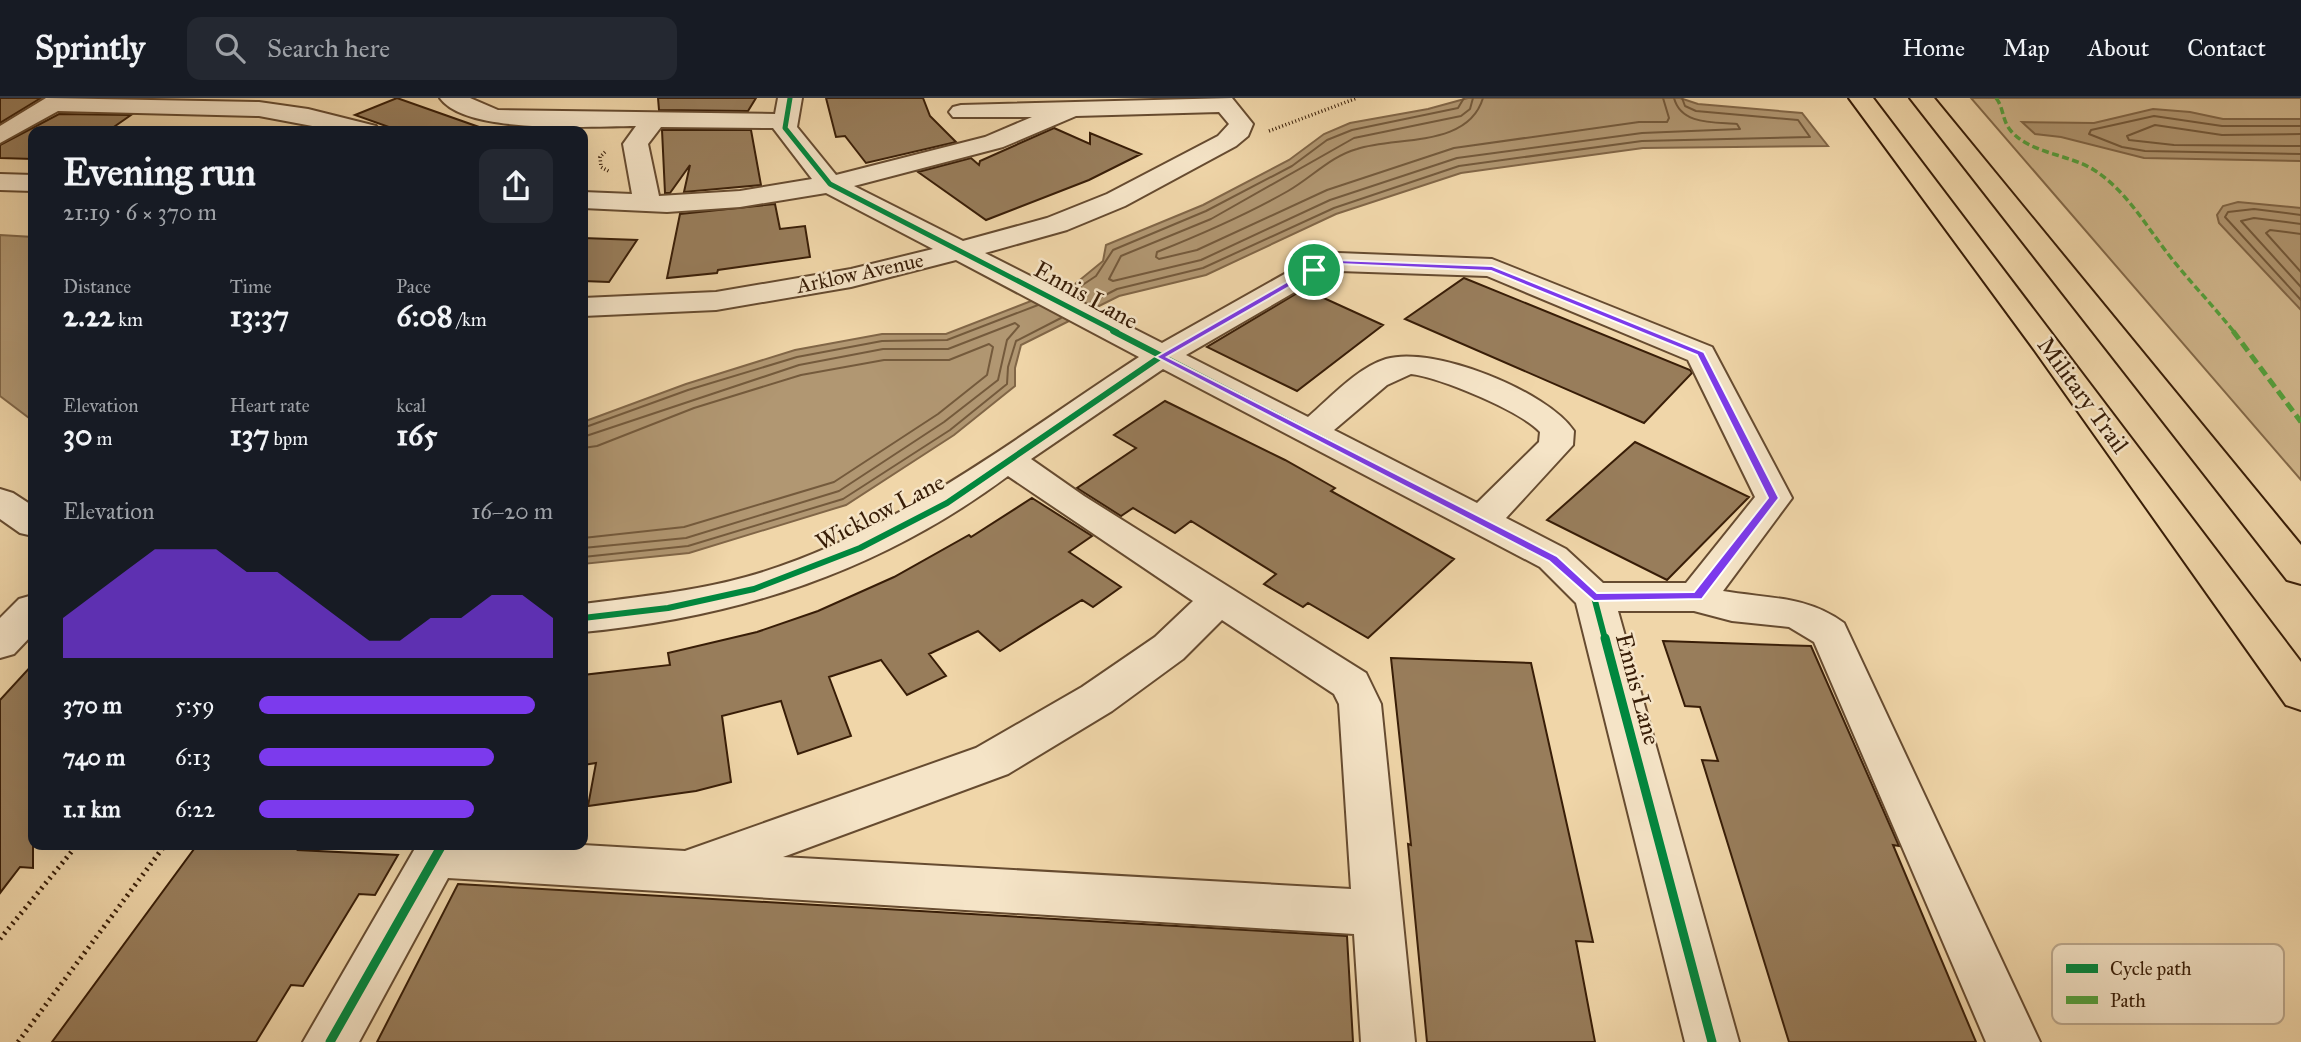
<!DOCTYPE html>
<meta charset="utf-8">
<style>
:root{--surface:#171b24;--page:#242831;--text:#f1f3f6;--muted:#9ea1a6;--line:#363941;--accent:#7c3aed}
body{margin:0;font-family:"IM FELL Great Primer",serif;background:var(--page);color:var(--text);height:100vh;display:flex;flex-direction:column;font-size:26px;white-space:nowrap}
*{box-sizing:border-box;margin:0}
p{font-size:23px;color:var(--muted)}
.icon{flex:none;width:38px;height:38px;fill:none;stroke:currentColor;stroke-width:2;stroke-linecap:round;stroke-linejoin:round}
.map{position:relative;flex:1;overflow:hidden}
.sheet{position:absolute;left:28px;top:28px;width:560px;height:724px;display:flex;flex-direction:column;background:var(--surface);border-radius:14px;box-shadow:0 7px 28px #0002}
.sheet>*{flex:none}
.pin{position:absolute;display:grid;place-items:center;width:60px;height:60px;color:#fff;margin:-30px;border:4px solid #fff;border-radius:50%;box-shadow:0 2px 7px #0007}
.round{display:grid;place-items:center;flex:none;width:74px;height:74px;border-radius:14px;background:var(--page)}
.overview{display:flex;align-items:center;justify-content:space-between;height:119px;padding:0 35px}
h1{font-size:38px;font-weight:700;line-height:52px}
.stats{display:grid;grid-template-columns:repeat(3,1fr);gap:10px;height:119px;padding:7px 35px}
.stats div{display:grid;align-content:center}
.stats b{font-size:30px;font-weight:700}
.stats small{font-size:19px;font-weight:400}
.stats p{font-size:19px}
.chart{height:196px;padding:14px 35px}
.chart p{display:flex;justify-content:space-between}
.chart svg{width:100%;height:126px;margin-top:7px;fill:var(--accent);opacity:.7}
ul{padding:0 35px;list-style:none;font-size:23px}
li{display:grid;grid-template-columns:112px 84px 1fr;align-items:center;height:52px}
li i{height:18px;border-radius:9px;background:var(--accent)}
header{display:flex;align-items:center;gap:42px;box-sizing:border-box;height:98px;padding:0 35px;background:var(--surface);border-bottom:2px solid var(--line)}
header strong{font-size:33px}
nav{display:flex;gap:38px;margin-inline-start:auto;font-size:24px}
.search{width:490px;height:63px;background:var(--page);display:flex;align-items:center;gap:18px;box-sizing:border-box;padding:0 24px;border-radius:14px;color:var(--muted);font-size:26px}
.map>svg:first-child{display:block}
</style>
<header>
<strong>Sprintly</strong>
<div class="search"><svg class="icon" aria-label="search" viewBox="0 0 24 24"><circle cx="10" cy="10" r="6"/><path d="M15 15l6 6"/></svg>Search here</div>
<nav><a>Home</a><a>Map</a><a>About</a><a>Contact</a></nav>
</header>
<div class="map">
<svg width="2301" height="944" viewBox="0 0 2301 944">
<rect width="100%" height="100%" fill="#f0d6a9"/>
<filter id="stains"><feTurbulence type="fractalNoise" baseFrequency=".00286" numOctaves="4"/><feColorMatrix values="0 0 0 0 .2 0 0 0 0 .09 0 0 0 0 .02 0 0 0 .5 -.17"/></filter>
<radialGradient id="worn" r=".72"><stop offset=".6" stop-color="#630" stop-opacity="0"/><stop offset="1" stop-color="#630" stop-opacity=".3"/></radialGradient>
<path fill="#d1b78d" stroke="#846a4a" stroke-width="2" d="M1971 0H2301V382Z"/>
<path fill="#b19772" stroke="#816647" stroke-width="2" d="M1468 0H1680L1698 6 1802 15 1828 48 1643 50 1461 75 1336 116 1206 177 1119 198 1021 247 1015 270V288L954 337 846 407 689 455 583 466V324L686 286 795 252 882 236H946L1075 186 1103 163 1106 147 1203 107 1289 62 1324 36 1350 25 1428 11Z
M2153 11 2190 14 2223 21H2301V63L2144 60 2061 39 2035 36 2022 24 2094 25Z
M2238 104 2301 110V212L2219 125 2217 117 2223 108Z
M0 137 33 139V323L0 298Z"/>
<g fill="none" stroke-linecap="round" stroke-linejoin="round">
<path stroke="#745a3c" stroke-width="2" d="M1473 0 1470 11 1461 18 1354 40 1211 121 1121 158 1109 181 1113 183 1201 162 1330 102 1457 60 1642 35 1740 31 1737 26C1714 24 1681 27 1674 0
M1483 0C1468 50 1397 38 1357 51 1331 58 1311 80 1288 93 1246 117 1202 136 1157 154L1156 159 1159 161 1197 152 1327 92 1454 50 1639 24H1667L1669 20 1663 0
M2301 28H2222L2154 18 2091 32 2089 36 2122 49 2145 53 2301 56
M2301 36 2222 37 2155 27 2127 38 2129 42 2174 47 2301 48
M2301 117 2254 111 2228 114 2225 119 2301 202
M2301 126 2254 120 2241 123 2301 189
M2301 136 2270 132 2266 135 2301 174
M1069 196 1096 178 1113 152 1206 113 1292 68 1327 42 1352 32 1458 10 1464 0
M1088 206 1117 191 1203 170 1334 110 1459 68 1642 43 1810 39 1798 22 1696 13 1685 8 1682 0
M583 330 688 292 797 259 882 243 947 242 1038 207
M583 339 799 267 883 251H948L1015 225 1019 228 1007 242 998 282 944 324 839 393 686 440 583 450
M583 350 597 348 694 310 801 277 884 262H949L989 246 993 249 987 277 938 316 834 384 684 429 583 440
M583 459 688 448 843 401 950 332 1007 286 1008 269 1016 243 1061 220"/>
</g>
<path fill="#987d5b" stroke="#381d07" stroke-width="2" d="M0 0H41L0 25Z
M397 0 479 29 478 33H400L355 17Z
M658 0H756L748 13 659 12Z
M826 0H923L930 18 956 44 866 65 845 38 836 39Z
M59 16 131 17 108 33H33V61L0 60V47Z
M1054 30 1090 46V35L1141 56 1089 82 986 122 918 74 971 60 979 67 980 63Z
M662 32H751L761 87 684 94 690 67 670 95H665Z
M775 106 780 131 805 128 810 159 718 172 717 175 667 180 680 116Z
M583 140 637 142 609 184 583 183Z
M1464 180 1690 272 1692 275 1644 325 1405 221Z
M1304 191 1383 227 1297 293 1207 249Z
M1165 303 1285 362 1335 390 1331 393 1454 461 1368 540 1308 505 1303 509 1264 486 1276 476 1191 423 1175 435 1133 410 1121 418 1077 390 1136 350 1114 337Z
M1635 344 1749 399 1667 482 1547 422Z
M1032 400 1092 438 1069 454 1121 489 1093 509 1082 502 1000 553 978 533 929 556 946 578 907 597 881 562 829 579 851 638 798 656 781 603 722 618 731 684 696 693 588 708 596 665 583 667V577L670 567 668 555 757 534 818 513 894 479 969 437 971 439Z
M1663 543 1811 548 1899 748 1893 747 1976 944H1789L1702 662 1718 663 1700 609 1685 608Z
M1391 560 1531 565 1593 844 1576 843 1595 944H1427L1408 746 1411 747Z
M33 566V770L20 769 0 795V602Z
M197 747H301L298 752 398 757 375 797 359 796 303 888 291 887 256 944H52Z
M458 786 1347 838 1353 944H377Z"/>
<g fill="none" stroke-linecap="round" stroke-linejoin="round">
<g stroke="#664b30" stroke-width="4">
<path id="minor" d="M46 0 259 4 308 11 376 28 379 33H339L259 18 58 13 0 45V28Z
M440 0H470L498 12 775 16 778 0H802L797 29 836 77 985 39 1032 19H953L949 14 953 9 961 7 1232 0 1253 26 1248 38 1236 48 1125 108 1067 132 985 155 1162 245 1304 165 1328 158 1338 155 1492 161 1712 249 1792 400 1723 493C1767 501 1806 497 1844 525L2040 944H1986L1814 544 1789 529 1732 523 1694 513H1618L1739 944H1685L1576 505 1540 469 1163 271 1031 361 1084 398 1366 575 1381 606 1415 944H1361L1354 836 448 780 359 944H303L417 747H583L685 753 976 650 1082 589 1155 539 1193 503 1008 378C880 473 740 519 583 534V506C637 499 692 494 746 479 892 438 1013 341 1139 259L956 162 851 189 716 212 583 218V200L716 194 851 171 933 151 826 95 740 109 667 114 583 110V94L632 96 623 46 636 28C592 28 466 37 440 0ZM1219 14 1229 26 1218 38 1107 96 1047 120 963 143 854 88 1003 49 1076 18ZM661 29 773 30 812 81 740 93 659 98 648 46ZM1339 173 1487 178 1688 262 1755 399 1686 485H1603L1566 451 1506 420 1573 347 1574 333C1547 293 1433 247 1386 261 1357 270 1330 300 1308 319L1186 257 1324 177ZM1411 276C1439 279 1521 313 1540 334L1539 344 1477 405 1334 332 1387 287ZM1222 522 1334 596 1339 606 1351 791 783 759 1008 676 1112 613 1183 561Z
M0 76 33 77V93L0 92Z
M0 391 13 395 33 408V438L20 435 0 421Z
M33 497V536L14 556 0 560V520L19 501Z"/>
</g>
<g stroke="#381d07" stroke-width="4">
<path id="major" d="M1849 0H1873L2301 564V612L2286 607 2033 250Z
M1910 0H1934L2301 447V486L2287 482Z"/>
</g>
<path stroke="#381d07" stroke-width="3.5" stroke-dasharray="1 2.5" stroke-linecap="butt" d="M1269 33 1357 0
M605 54 600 59 601 69 610 74"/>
<path stroke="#381d07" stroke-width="5" stroke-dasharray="2 4.5" stroke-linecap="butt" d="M0 841 77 747
M18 944 165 747"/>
<use href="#minor" fill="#f5e4c7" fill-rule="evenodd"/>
<use href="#major" fill="#f0d6a9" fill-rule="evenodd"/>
<path stroke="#53a23d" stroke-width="3.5" stroke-dasharray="7 3.5" stroke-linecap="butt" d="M1996 0C2004 10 2002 23 2011 33 2031 56 2069 56 2094 72 2125 92 2143 123 2165 152 2186 180 2212 206 2234 234"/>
<path stroke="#53a23d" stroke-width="5" stroke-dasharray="10 5" stroke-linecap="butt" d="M2233 233 2301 324"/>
<g stroke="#f5e4c7" stroke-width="9">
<path id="cycleway-far2" d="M790 0 785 30 830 86 1117 234"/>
</g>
<g stroke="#f5e4c7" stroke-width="10">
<path id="cycleway-far1" d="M1113 233 1553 460 1594 499 1605 541
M583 520 668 510 754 491 860 450 947 405 1160 259"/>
</g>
<g stroke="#f5e4c7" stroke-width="13">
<path id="cycleway" d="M1605 540 1712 944
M330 944 442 747"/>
</g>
<use href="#cycleway-far2" stroke="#00873e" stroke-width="5"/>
<use href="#cycleway-far1" stroke="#00873e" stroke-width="6"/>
<use href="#cycleway" stroke="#00873e" stroke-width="9"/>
</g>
<path fill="#7c3aed" stroke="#fff" stroke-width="2" fill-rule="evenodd" d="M1335 162 1492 168 1704 254 1779 400 1702 501 1594 503 1549 463 1156 259 1311 170ZM1339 166 1491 173 1697 257 1768 400 1694 494 1597 495 1557 458 1167 259 1317 173Z"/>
<g text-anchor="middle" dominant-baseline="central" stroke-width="5" stroke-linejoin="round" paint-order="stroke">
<g font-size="21" fill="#381d07" stroke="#f5e4c7">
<text transform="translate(860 175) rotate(-12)">Arklow Avenue</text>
</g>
<g font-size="24" fill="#381d07" stroke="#f5e4c7">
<text transform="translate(1086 197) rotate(29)">Ennis Lane</text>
<text transform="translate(2083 297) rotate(54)">Military Trail</text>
<text transform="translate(880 414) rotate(-27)">Wicklow Lane</text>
<text transform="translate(1638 591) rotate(75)">Ennis Lane</text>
</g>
</g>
<rect x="2052" y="846" width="232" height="80" rx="10" fill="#f5e4c7" stroke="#bca88d" stroke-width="2"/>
<rect x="2066" y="866" width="32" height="9" fill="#00873e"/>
<rect x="2066" y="898" width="32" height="8" fill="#53a23d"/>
<g font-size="19" fill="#381d07">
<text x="2110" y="877">Cycle path</text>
<text x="2110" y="909">Path</text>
</g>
<rect width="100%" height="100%" filter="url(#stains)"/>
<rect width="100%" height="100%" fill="url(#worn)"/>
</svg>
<div class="pin" style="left:1314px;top:172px;background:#1e9e55"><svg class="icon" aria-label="arrive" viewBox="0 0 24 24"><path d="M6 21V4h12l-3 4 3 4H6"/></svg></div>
<section class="sheet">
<div class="overview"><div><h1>Evening run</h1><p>21:19 · 6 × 370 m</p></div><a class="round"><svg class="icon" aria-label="share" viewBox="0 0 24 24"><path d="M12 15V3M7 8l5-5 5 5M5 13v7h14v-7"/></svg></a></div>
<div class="stats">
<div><p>Distance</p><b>2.22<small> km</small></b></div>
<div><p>Time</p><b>13:37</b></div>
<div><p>Pace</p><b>6:08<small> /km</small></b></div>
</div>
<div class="stats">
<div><p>Elevation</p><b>30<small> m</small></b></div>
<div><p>Heart rate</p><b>137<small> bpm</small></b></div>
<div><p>kcal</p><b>165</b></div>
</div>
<div class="chart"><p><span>Elevation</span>16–20 m</p>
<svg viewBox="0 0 160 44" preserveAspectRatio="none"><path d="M0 44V30L10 22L20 14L30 6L40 6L50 6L60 14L70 14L80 22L90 30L100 38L110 38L120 30L130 30L140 22L150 22L160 30V44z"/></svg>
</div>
<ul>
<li><b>370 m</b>5:59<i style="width:94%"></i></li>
<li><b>740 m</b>6:13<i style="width:80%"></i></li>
<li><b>1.1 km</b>6:22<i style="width:73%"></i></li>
</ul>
</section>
</div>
